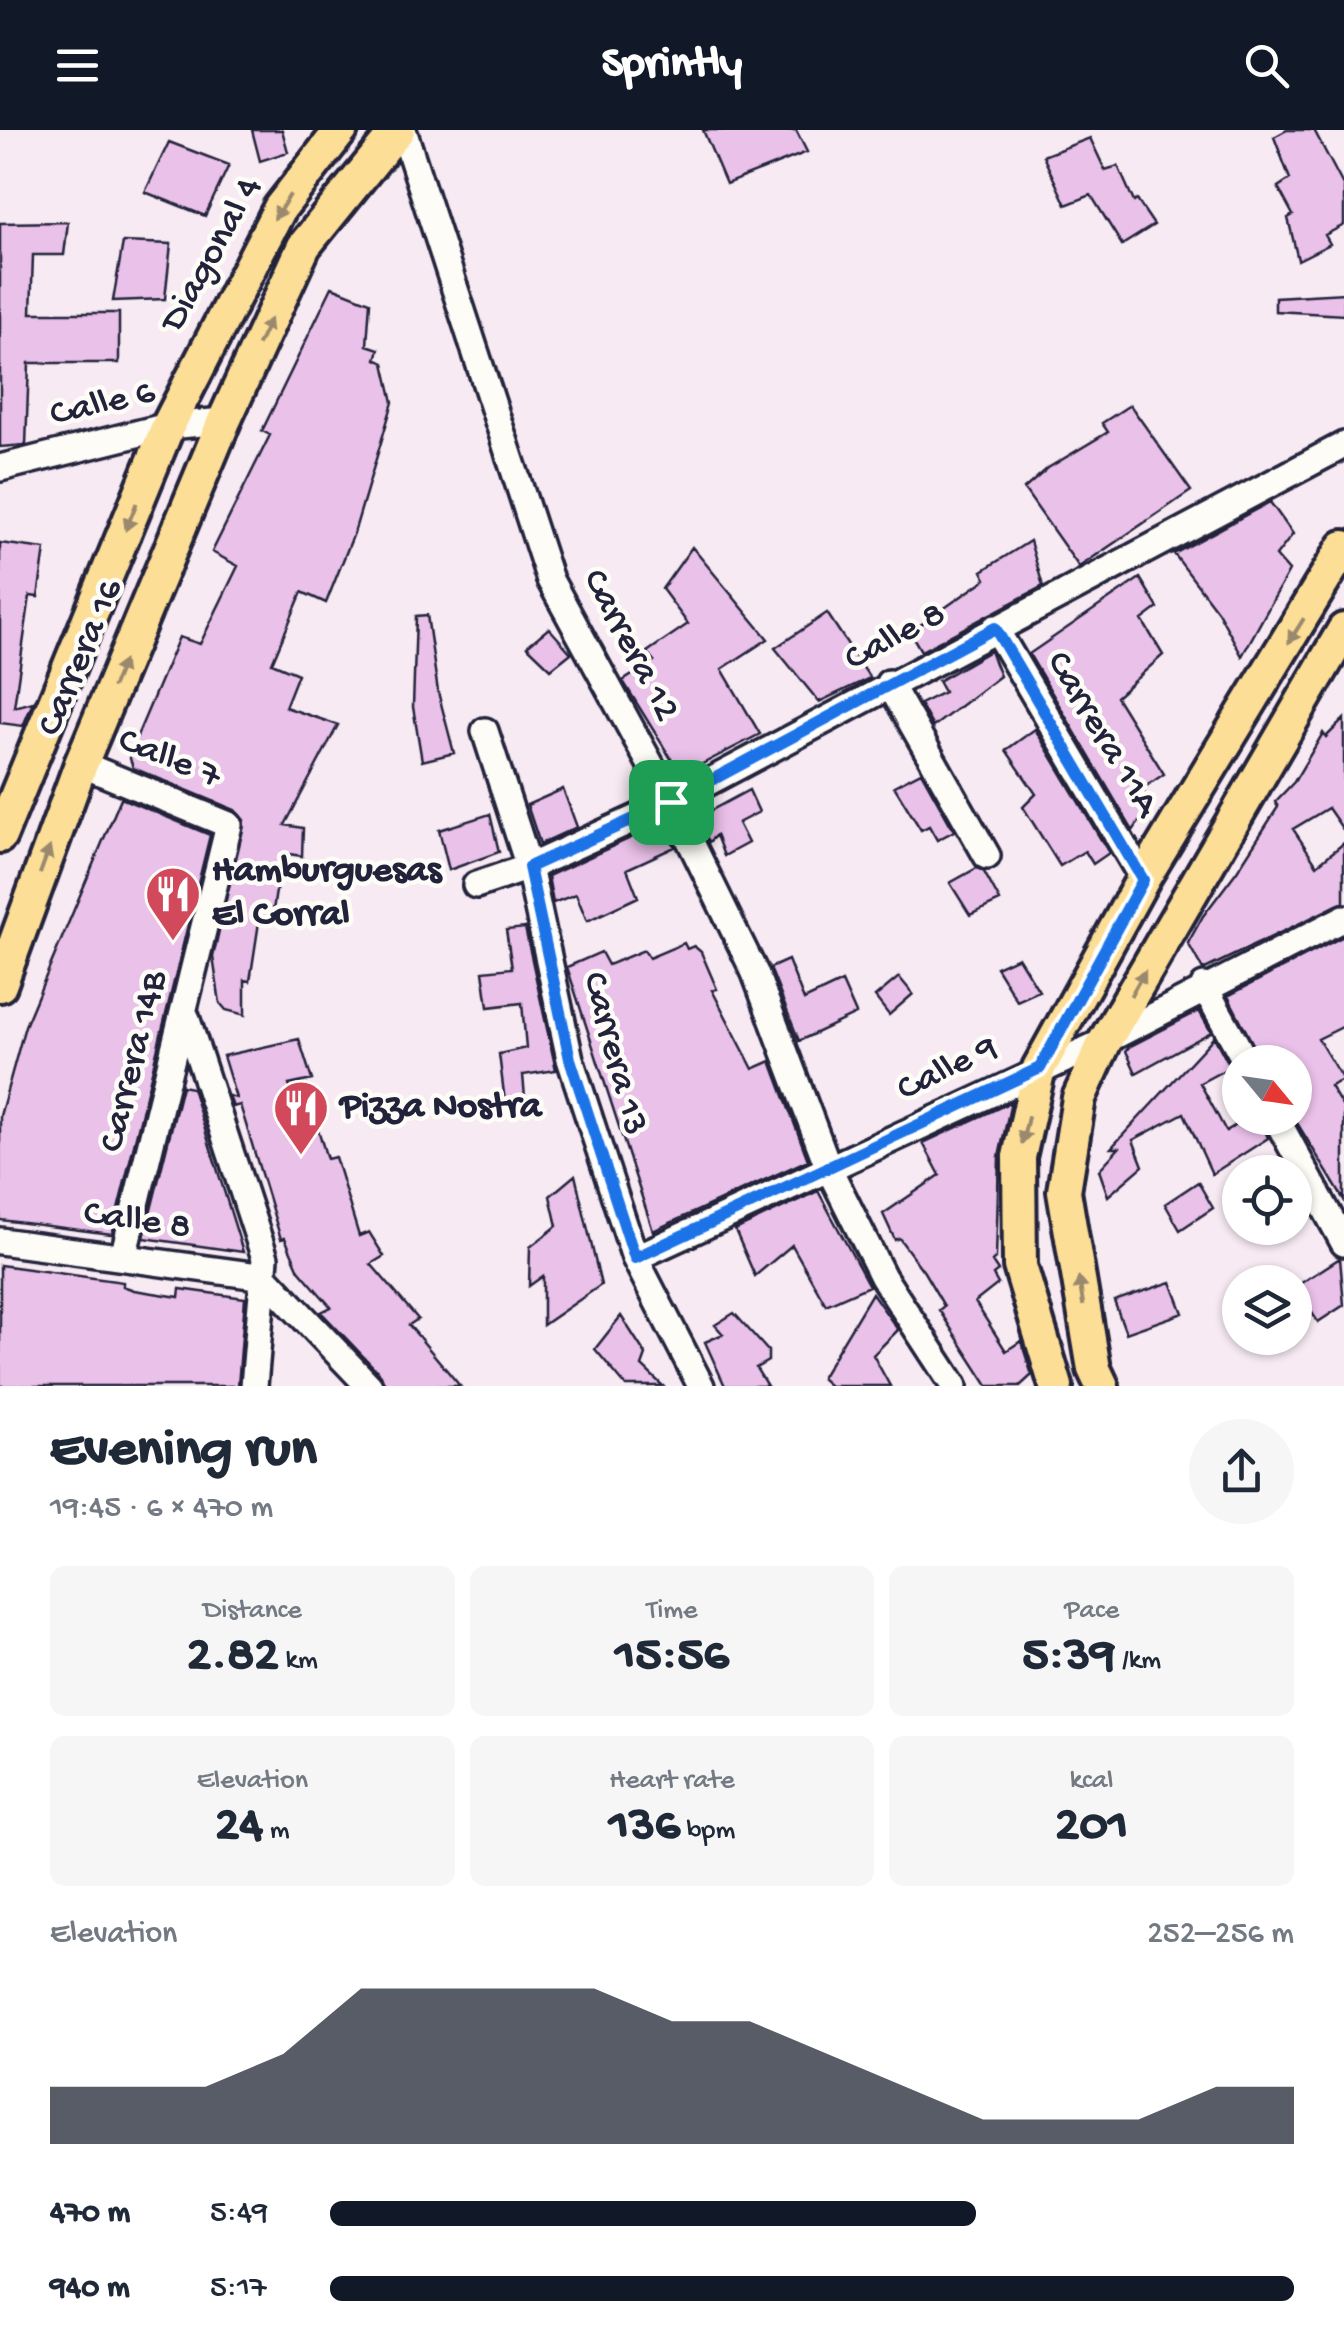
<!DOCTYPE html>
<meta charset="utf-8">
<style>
:root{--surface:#fff;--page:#f6f6f7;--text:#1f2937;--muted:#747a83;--accent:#111827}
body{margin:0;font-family:"Gochi Hand",sans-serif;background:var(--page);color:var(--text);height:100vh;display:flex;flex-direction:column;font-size:38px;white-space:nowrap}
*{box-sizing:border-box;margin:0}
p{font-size:32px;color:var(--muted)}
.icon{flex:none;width:55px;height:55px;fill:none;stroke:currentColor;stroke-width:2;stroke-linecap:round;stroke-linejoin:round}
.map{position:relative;height:1256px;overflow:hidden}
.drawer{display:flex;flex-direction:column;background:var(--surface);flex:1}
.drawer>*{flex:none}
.needle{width:65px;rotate:119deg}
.controls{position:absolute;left:1222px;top:915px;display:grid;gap:20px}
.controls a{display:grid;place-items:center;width:90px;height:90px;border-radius:50%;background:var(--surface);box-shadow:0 2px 8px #0004;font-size:50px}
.pin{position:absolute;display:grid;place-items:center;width:85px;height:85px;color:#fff;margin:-42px;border-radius:20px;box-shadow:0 5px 15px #0006}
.round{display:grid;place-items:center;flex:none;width:105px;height:105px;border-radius:52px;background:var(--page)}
.overview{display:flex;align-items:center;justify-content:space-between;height:170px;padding:0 50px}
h1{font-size:55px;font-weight:800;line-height:75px}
.metrics{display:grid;grid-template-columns:repeat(3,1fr);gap:15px;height:170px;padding:10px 50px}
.metrics div{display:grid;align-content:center;border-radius:15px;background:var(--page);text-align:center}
.metrics b{font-size:50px;font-weight:800}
.metrics small{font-size:28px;font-weight:400}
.metrics p{font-size:28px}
.chart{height:280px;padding:20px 50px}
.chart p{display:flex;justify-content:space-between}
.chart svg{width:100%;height:180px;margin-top:10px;fill:var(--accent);opacity:.7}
ul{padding:0 50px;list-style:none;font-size:32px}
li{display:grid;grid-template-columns:160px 120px 1fr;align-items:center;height:75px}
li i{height:25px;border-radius:12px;background:var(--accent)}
header{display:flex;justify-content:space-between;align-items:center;height:130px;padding:0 50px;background:var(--accent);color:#fff;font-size:45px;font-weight:800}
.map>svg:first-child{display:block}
</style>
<header><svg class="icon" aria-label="menu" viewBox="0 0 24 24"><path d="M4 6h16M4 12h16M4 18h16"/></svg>Sprintly<svg class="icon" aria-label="search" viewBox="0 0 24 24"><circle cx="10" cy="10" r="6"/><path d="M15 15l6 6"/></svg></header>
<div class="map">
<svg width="1344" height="1256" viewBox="0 0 1344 1256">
<rect width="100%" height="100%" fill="#f7eaf3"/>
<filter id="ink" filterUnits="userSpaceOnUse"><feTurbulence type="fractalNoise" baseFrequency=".01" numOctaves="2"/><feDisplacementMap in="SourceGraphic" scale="20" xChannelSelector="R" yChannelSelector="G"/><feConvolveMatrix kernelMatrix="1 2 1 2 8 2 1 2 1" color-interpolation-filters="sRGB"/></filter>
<g filter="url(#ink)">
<path fill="#eac1e9" stroke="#22223b" stroke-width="2.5" d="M252 0H282L288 22 260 31Z
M703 0H796L807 22 726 54Z
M1287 0H1314L1344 57V95L1325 105 1330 114 1298 130 1288 88 1293 85 1278 57 1290 49 1274 7Z
M1090 8 1105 40 1118 36 1134 72 1137 70 1154 95 1122 115 1091 65 1066 75 1043 26Z
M169 12 229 35 205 86 145 62Z
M68 92 64 125H33L31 183H119V233H29L26 315 0 317V93Z
M123 112 171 114 165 169 113 171Z
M332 157 370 172 367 215 379 219 376 229 384 233 393 272 354 403 326 473 302 462 272 533 298 544 285 577 338 595 285 695 303 698 302 726 282 723 271 793 259 792 250 851 245 850V885L226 880 220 873 213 827 244 690 235 680 133 638 129 625 179 507 200 514 238 436 212 422 270 305 262 301Z
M1344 163V185L1275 181V167Z
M1130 275 1191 361 1079 437 1024 359 1048 338 1108 302 1102 293Z
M1270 372 1293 404 1276 426 1289 441 1242 526 1218 482 1174 424Z
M1030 411 1043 456 921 521 910 502 986 449 982 441Z
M0 413 45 419 38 467 30 466 14 577 33 572 23 596 0 593Z
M692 417 768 509 722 539 760 604 681 645 623 551 654 531 647 522 688 494 662 459Z
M1140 448 1158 478 1142 490 1163 525 1116 567 1164 644 1142 659 1151 674 1133 701 1029 524Z
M827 483 870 548 819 572 775 518Z
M427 485 438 562 454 623 422 631 413 577 416 486Z
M549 498 571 523 551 539 527 516Z
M990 521 1000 546 933 597 920 574 944 562 938 551Z
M1344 589V701L1328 678 1293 699 1317 735 1344 713V772L1203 840 1188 813 1203 786 1237 741 1278 677 1275 672 1294 652 1323 603 1326 607Z
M1035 599 1109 723 1093 734 1085 721 1060 736 1023 677 1036 664 1006 620Z
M921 642 954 701 937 710 929 696 921 700 894 656Z
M563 659 577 697 540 714 527 675Z
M749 660 759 682 738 693 748 713 724 726 716 705 709 712 697 688Z
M121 668 210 705 112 1104 0 1090V986L25 896Z
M490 684 499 722 449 740 439 700Z
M663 693 675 717 627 739 638 767 587 791 576 764 553 773 548 746Z
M977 738 984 742 1000 771 970 785 950 753Z
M525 798 556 940 523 945 525 967 505 972 499 924 526 918 522 873 488 877 483 841 512 838 506 800Z
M1344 806V896L1318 909 1343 950 1330 956 1344 979V1070L1294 988 1295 932H1262L1228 866Z
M684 813 687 819 694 816 701 822 717 859 712 860 753 939 771 931 808 1030 653 1101 567 837 601 822 608 835 644 820 649 828Z
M1018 827 1039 861 1017 871 996 837Z
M788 830 804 870 842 852 856 884 799 911 770 838Z
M899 847 913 864 889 885 875 867Z
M1199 881 1211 902 1136 943 1126 921 1129 917Z
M1214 907 1230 937 1200 953 1226 1001 1248 988H1260L1268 1008 1212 1044 1184 983 1133 1010 1143 1036 1108 1066 1099 1040 1119 1018H1111Z
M299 909 312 950 289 955 306 1002 318 999 327 1029 335 1027 359 1106 369 1102 384 1126 371 1134 418 1189 409 1195 460 1256H385L381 1245 321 1182 331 1177 299 1140 285 1108 281 1109 240 975 233 977 229 966 236 968 223 926Z
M182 956 192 958 243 1122 144 1108Z
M1011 972 999 1027 996 1128 992 1132 998 1141 993 1145 998 1154 975 1172 1006 1221 1021 1211 1032 1245 1020 1256H988L939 1180 944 1176 924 1142 899 1108 895 1110 883 1084 940 1045 923 1013Z
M575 1045 601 1155 543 1195V1146L529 1156 530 1117 557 1096 550 1066Z
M1198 1052 1213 1078 1180 1100 1165 1074Z
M818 1061 869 1156 826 1175 792 1115 755 1146 735 1100Z
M1340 1128 1344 1175 1318 1192 1295 1157Z
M0 1135 123 1152V1156L134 1160 179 1167 180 1159 245 1168 238 1256H0Z
M1171 1152 1183 1183 1126 1203 1114 1171Z
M872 1163 898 1200 873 1225 890 1256H830L821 1248Z
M734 1183 768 1221V1231L756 1238 767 1256H725L705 1212 723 1204 715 1195Z
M621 1186 646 1225 642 1236 663 1256H626L595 1219Z"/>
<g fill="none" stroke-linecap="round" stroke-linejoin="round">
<g stroke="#22223b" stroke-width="32">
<path id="minor" d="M403 0 550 450 671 672 755 843 829 1039 883 1147 954 1256
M0 338 168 296 224 291
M995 498 1143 749
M889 553 987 726
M485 601 529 737 570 929 635 1128 701 1256
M81 634 229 695 123 1127
M476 755 529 737 671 672 1344 315
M1204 856 1246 932
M186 887 265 1128 254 1256
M1276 988 1344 1113
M0 1111 265 1147
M635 1128 1105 911 1344 788
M265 1147 369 1256"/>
</g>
<g stroke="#22223b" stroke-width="40">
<path id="major" d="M0 706 168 296 280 78 341 0
M0 855 81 634 224 291 304 116 398 0
M1056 1256 1020 1136 1019 1027 1039 938 1143 749 1344 417
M1102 1256 1094 1239 1064 1061 1079 968 1105 911 1344 500"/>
</g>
<use href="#minor" stroke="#fdfcf7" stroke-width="25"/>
<use href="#major" stroke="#fdde96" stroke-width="32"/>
</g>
<defs><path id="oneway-solid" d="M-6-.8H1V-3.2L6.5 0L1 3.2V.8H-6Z" transform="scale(2.5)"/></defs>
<g fill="#9a896d">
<use href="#oneway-solid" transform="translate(282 77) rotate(123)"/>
<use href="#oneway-solid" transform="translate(264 202) rotate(-65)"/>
<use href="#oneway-solid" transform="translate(131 387) rotate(112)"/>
<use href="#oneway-solid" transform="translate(1296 501) rotate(122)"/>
<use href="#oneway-solid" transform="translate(118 544) rotate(-67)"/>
<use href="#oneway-solid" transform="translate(45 730) rotate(-70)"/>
<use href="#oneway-solid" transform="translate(1138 853) rotate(-60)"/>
<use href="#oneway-solid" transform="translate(1025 1000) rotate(103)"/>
<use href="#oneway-solid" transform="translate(1081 1161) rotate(-99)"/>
</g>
</g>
<g fill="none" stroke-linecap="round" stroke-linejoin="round" filter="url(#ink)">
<g stroke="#fff" stroke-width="20">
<path id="route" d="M995 498 1143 750 1040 938 635 1128 570 929 529 737 671 672Z"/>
</g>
<use href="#route" stroke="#1a73e8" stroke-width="12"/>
</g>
<defs>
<g id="restaurant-pin" transform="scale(2.875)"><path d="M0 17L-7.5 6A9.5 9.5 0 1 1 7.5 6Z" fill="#d1495b" stroke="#fdfcf7"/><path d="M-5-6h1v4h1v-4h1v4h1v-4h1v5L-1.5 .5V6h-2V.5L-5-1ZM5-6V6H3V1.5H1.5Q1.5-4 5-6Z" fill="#fff"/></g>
</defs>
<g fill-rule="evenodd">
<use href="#restaurant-pin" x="173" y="764"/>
<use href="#restaurant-pin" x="301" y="978"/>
</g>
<g text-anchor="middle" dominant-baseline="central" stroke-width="9" stroke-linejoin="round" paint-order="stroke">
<g font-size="38" fill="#22223b" stroke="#fdfcf7">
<text transform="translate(213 125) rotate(-61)">Diagonal 4</text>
<text transform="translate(103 275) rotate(-13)">Calle 6</text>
<text transform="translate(896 508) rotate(-28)">Calle 8</text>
<text transform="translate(629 516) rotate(62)">Carrera 12</text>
<text transform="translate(82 528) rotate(-67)">Carrera 16</text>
<text transform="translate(1101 605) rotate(59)">Carrera 11A</text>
<text transform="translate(169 630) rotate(22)">Calle 7</text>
<text transform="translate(613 924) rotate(75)">Carrera 13</text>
<text transform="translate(135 932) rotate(-76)">Carrera 14B</text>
<text transform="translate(948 940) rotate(-26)">Calle 9</text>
<text transform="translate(137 1092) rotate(8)">Calle 8</text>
</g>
<g font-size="38" font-weight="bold" fill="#22223b" stroke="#fdfcf7" text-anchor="start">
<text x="212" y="742">Hamburguesas<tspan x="212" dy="44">El Corral</tspan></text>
<text x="340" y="978">Pizza Nostra</text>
</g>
</g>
</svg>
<div class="controls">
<a><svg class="needle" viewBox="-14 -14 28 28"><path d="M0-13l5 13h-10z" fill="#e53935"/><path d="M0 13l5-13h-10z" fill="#747a83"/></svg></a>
<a><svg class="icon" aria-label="locate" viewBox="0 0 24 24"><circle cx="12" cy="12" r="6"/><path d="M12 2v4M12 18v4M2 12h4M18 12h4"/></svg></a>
<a><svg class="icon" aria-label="layers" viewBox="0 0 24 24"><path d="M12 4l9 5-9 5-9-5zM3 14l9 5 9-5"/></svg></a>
</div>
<div class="pin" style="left:671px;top:672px;background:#1e9e55"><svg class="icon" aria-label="arrive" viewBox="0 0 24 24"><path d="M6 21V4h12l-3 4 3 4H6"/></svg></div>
</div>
<section class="drawer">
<div class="overview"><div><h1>Evening run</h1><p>19:45 · 6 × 470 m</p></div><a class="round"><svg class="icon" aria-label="share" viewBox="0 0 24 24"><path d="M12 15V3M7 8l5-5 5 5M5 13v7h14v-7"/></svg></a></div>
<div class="metrics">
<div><p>Distance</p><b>2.82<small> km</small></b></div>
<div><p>Time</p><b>15:56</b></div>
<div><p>Pace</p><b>5:39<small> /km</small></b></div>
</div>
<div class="metrics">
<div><p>Elevation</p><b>24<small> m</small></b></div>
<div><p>Heart rate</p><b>136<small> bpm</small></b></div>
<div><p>kcal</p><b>201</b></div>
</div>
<div class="chart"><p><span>Elevation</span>252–256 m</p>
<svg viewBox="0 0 160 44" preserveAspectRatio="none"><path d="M0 44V30L10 30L20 30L30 22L40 6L50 6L60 6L70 6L80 14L90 14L100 22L110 30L120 38L130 38L140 38L150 30L160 30V44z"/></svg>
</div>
<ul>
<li><b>470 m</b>5:49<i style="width:67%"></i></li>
<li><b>940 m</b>5:17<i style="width:100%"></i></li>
</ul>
</section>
